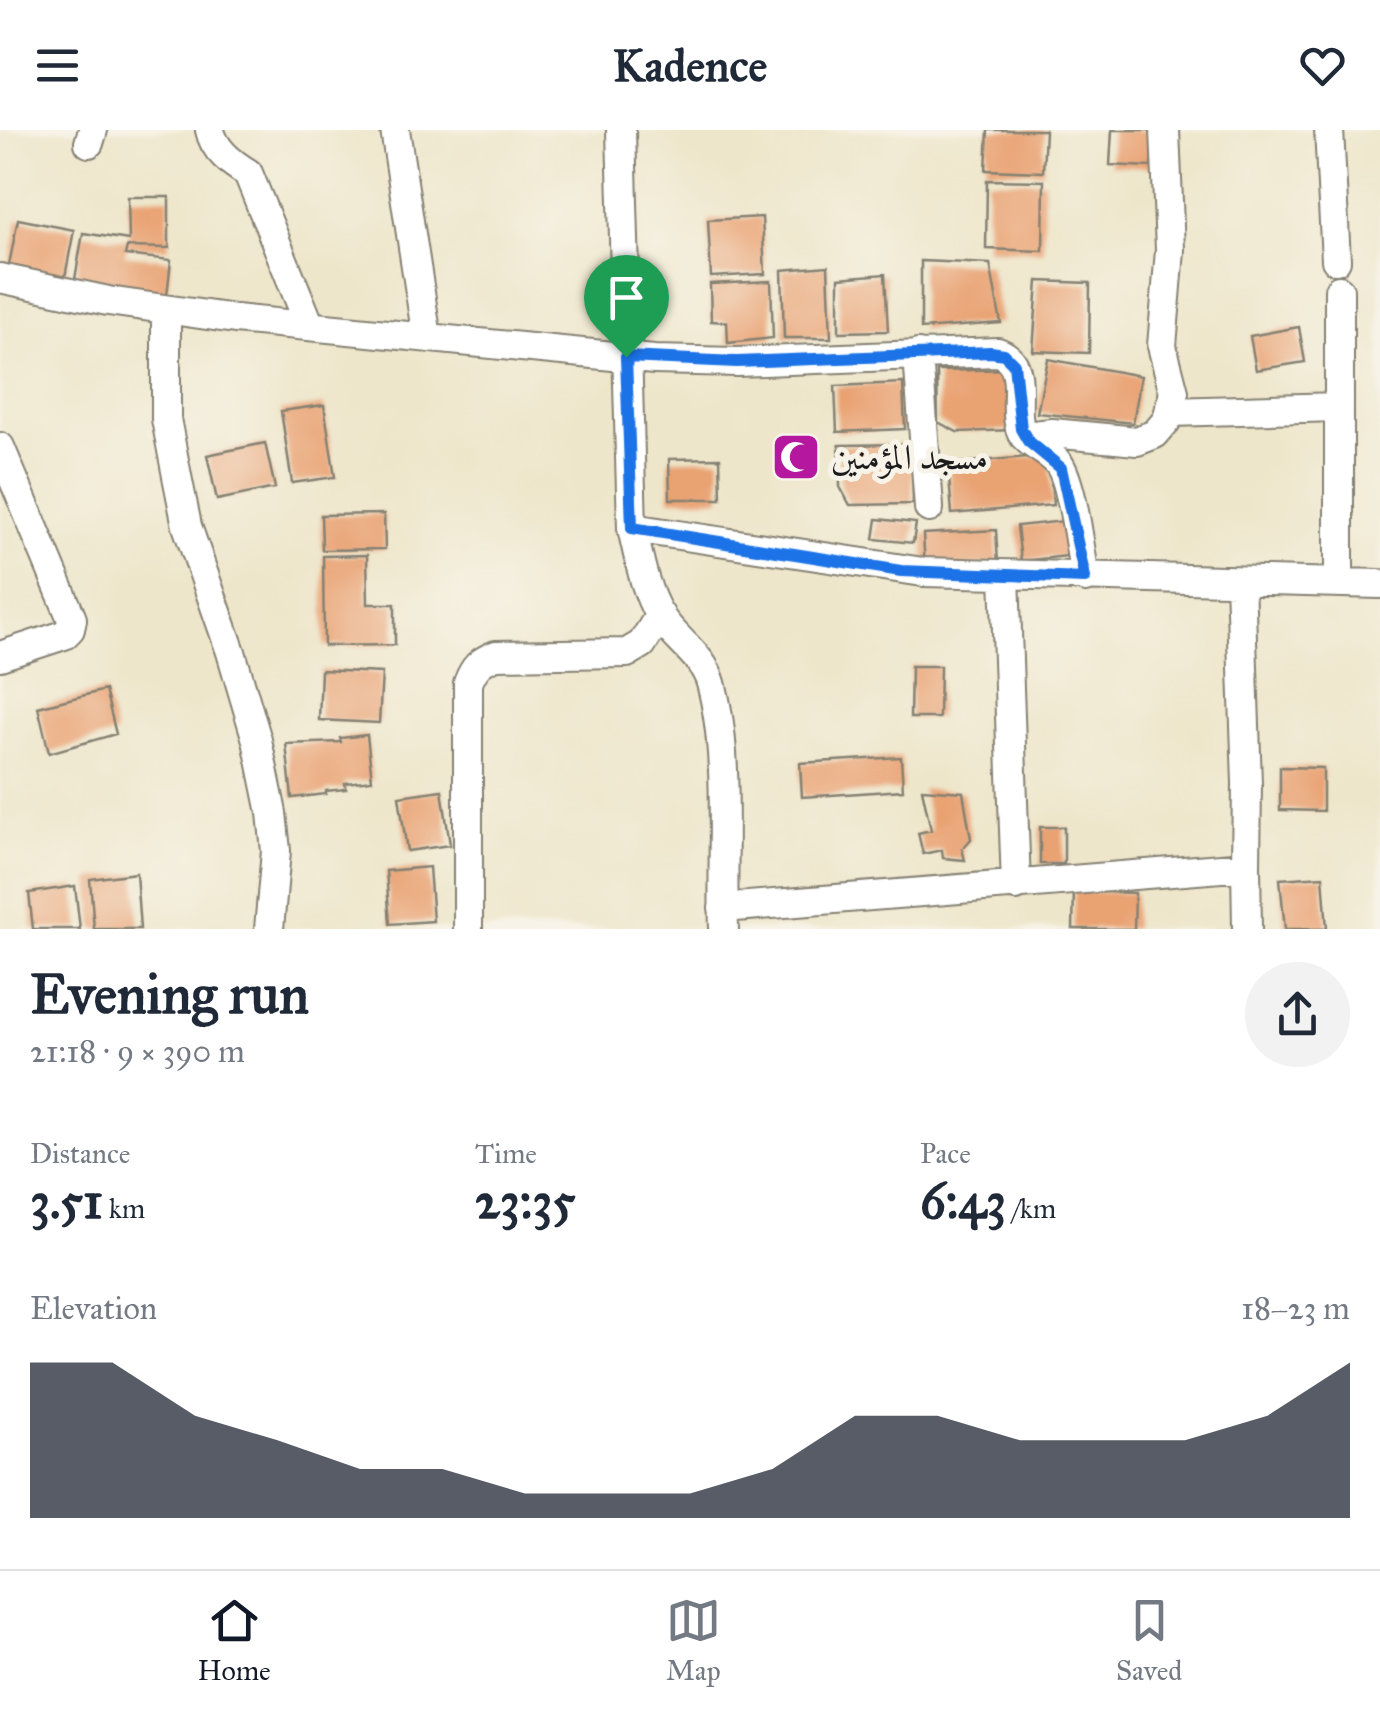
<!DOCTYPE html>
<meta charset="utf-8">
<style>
:root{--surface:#fff;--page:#f2f2f3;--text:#1f2937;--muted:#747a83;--line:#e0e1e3;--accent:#111827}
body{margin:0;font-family:"IM FELL Great Primer",Amiri,serif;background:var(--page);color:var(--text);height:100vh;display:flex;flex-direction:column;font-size:38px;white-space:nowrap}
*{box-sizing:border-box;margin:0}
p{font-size:32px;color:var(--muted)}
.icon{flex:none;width:55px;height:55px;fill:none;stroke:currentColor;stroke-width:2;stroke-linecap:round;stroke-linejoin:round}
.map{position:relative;height:799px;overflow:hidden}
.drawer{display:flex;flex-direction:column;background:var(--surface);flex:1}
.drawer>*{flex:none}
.pin{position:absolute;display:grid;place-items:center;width:85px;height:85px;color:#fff;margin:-102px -42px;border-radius:50% 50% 50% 0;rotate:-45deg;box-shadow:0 0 10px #0007}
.pin .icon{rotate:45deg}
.round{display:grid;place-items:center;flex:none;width:105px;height:105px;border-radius:52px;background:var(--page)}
.headline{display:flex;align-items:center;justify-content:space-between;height:170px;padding:0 30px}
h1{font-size:55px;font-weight:800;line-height:75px}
.metrics{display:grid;grid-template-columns:repeat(3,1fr);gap:15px;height:170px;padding:10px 30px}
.metrics div{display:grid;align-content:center}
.metrics b{font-size:50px;font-weight:800}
.metrics small{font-size:28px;font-weight:400}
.metrics p{font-size:28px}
.chart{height:280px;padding:20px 30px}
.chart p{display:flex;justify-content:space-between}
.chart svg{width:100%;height:180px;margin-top:10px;fill:var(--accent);opacity:.7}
header{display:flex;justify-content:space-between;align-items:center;height:130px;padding:0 30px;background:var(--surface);font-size:45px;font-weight:800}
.tab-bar{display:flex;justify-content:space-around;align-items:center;height:140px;border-top:2px solid var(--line);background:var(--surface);font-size:28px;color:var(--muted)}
.tab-bar a{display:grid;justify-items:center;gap:5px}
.tab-bar .on{color:var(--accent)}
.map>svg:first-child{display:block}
</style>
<header><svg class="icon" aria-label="menu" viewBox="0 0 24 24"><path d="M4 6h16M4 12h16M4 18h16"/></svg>Kadence<svg class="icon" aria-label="heart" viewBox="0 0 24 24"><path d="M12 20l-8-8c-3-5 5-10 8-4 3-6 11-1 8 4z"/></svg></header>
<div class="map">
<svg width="1380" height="799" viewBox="0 0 1380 799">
<rect width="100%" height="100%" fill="#f7f3e8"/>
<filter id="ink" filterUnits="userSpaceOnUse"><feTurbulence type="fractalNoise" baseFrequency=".01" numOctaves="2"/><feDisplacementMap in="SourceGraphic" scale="20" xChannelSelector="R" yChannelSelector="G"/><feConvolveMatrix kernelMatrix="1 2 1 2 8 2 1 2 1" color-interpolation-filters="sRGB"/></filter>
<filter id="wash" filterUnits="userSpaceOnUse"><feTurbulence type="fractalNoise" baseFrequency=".0048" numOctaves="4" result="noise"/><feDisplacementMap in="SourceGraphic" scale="40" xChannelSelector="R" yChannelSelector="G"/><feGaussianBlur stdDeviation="2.25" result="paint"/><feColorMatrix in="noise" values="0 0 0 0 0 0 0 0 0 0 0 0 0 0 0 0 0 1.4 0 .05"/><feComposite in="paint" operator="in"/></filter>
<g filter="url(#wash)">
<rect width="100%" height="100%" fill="#eee6ca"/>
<g id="blocks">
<path fill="#e9a272" d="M988 0H1045L1043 42 986 40Z
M1112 0H1153L1151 37 1110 35Z
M987 50 1044 51 1043 121 986 119Z
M128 67H169V118L127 117 125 125 171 130 167 166 74 155 83 103 129 110Z
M762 87 765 144 711 147 708 90Z
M18 89 74 100 65 147 9 135Z
M921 131 990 134 1001 193 921 199Z
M828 136 831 208H784L782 140Z
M885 144 888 201 839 202V148Z
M771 151 773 208 728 213 727 192 711 191 710 154Z
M1038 151 1090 153 1089 223 1033 221Z
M1299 197 1305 232 1256 240 1250 206Z
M1048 229 1141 246 1133 293 1037 283Z
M1012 239 1014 300 957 302 938 292 937 241Z
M903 253 905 299 837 302 835 256Z
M324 275 335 347 292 353 281 281Z
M265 313 275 358 217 370 207 325Z
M912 314 913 374 850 375 840 357 839 315Z
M1049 325 1053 375 952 384 948 334Z
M720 328 721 369H670L669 329Z
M384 384 385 419 322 420 321 385Z
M877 389 916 393 913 413 874 409Z
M1064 391 1068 426 1021 431 1017 396Z
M996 400 998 434 925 439 923 404Z
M367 425 368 474H395V515L324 516 323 426Z
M911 536H940L939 588H910Z
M321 540 382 543 379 593 319 590Z
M105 560 116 604 49 623 38 577Z
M367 605 372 650 345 653 346 659 326 661V664L292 668 286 614 341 612 340 608Z
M901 627 903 660 802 667 800 633Z
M1280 637 1323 638V681L1280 680Z
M922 659 963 662 971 709 962 719 965 730 943 728 942 720 923 724 918 703 931 700Z
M442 660 450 715 407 721 399 666Z
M1040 697H1064V734H1040Z
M429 737 433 791 390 794 386 741Z
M136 743 140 799H94L90 749Z
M1323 746 1327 799H1285L1280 749Z
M75 756 80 799H33L29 763Z
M1074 761 1135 763 1134 799H1073Z"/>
</g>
</g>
<g filter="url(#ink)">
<use href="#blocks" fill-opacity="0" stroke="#858173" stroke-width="2.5"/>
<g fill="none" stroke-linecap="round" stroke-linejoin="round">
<g stroke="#858173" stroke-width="32">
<path id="minor" d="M210 0C214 20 231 33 248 43L310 196
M395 0 427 208
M621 0 632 398C639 428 644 459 660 486 675 510 703 525 711 553 731 626 721 722 724 799
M1329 0 1336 130
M89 13 93 0
M0 148 108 171 235 189 654 230 737 232 998 222C1030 234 1012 272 1020 298 1026 316 1048 319 1059 334 1073 355 1080 420 1085 448
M1339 160V453
M166 180V289L177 346 187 396 231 522 257 610 272 683 276 721 269 799
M918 224 929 378
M1170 282 1339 277
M1024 306 1052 303 1137 311 1155 304 1167 290 1174 262 1162 216 1170 120 1165 0
M0 317 72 489 70 499 64 505 0 526
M632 398 923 442 1380 454
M1005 445 1016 756
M1246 736 1247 799
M723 778 1246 736 1247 653 1240 451
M468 799V553C474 537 480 531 496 525L627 523 642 514 660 485"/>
</g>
<use href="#minor" stroke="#fff" stroke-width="28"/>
</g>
</g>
<g fill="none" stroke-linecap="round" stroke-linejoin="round" filter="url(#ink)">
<g stroke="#fff" stroke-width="20">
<path id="route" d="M991 222 1004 224 1014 234 1021 299 1028 311 1061 338 1085 448 901 441 632 398 626 227 737 232Z"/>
</g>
<use href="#route" stroke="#1a73e8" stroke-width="12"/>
</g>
<defs>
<g id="mosque-square" transform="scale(2.5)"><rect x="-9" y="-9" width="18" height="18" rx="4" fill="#b5179e" stroke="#f7f3e8"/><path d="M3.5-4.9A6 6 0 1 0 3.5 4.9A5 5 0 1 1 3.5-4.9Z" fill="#fff"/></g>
</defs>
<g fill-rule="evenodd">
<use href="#mosque-square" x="796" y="327"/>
</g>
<g text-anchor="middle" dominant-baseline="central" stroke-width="10" stroke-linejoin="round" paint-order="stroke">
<g font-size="35" fill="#1c1c1c" stroke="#f7f3e8" text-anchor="start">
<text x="831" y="327">مسجد المؤمنين</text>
</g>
</g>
</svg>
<div class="pin" style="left:626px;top:227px;background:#1e9e55"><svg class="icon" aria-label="arrive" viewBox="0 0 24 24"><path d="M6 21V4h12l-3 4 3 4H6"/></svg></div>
</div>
<section class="drawer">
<div class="headline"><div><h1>Evening run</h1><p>21:18 · 9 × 390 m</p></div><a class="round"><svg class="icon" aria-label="share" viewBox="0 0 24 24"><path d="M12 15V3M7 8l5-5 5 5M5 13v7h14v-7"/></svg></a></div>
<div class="metrics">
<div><p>Distance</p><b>3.51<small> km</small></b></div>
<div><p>Time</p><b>23:35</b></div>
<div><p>Pace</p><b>6:43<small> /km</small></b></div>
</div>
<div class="chart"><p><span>Elevation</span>18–23 m</p>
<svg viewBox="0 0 160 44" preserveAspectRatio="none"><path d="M0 44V6L10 6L20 19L30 25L40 32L50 32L60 38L70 38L80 38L90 32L100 19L110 19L120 25L130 25L140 25L150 19L160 6V44z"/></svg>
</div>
</section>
<nav class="tab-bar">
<a class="on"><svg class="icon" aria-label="home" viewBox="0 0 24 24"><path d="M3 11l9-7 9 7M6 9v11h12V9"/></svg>Home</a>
<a><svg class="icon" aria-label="map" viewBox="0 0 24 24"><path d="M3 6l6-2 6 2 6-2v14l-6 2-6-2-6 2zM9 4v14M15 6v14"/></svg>Map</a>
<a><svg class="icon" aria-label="saved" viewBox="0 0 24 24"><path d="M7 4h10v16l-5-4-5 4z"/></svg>Saved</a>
</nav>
